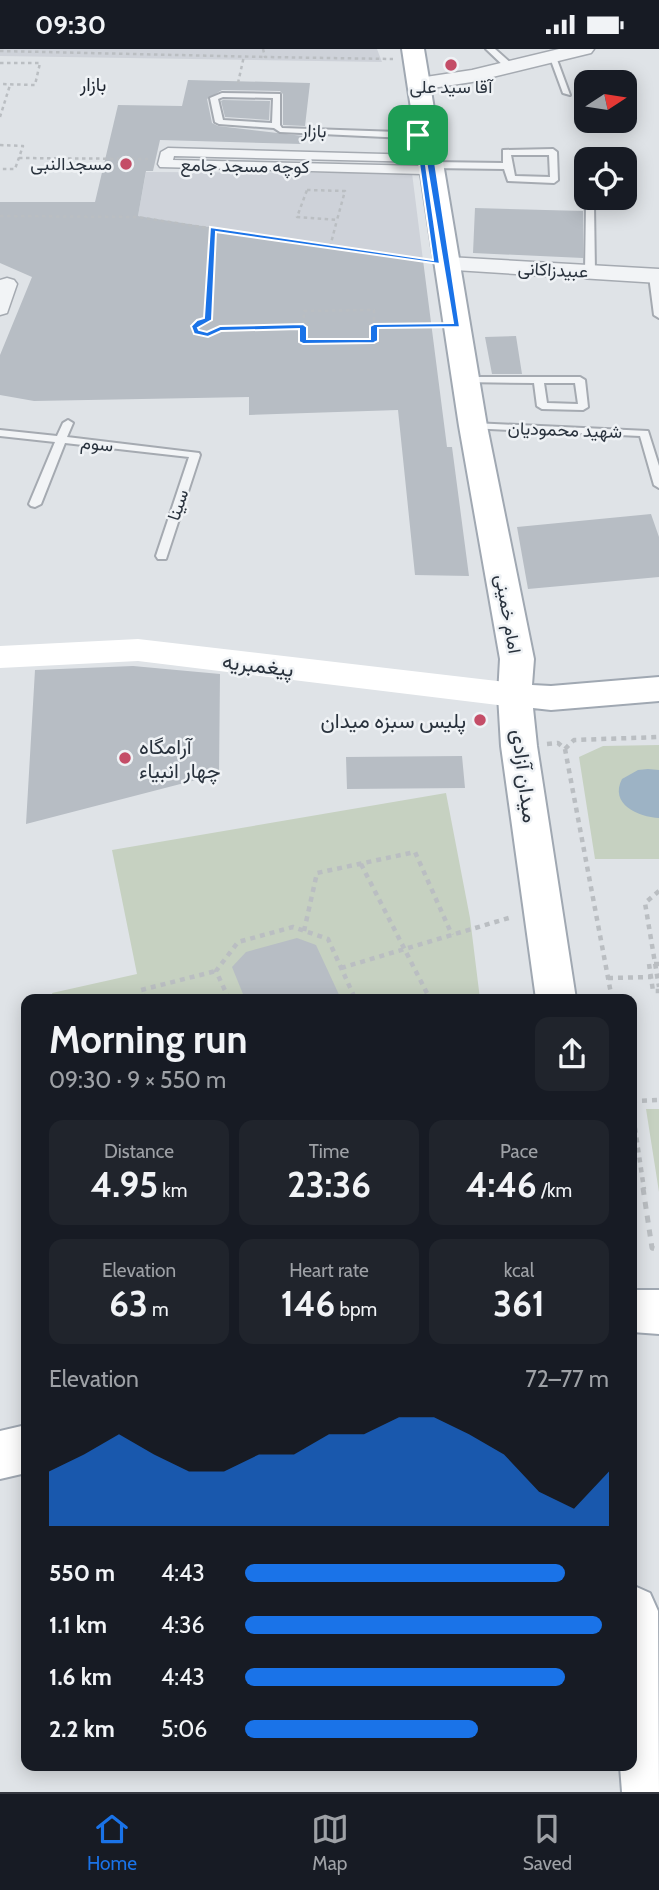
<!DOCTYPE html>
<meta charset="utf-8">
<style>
:root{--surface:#171b24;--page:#20242c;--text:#f1f3f6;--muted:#9ea1a6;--line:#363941;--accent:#1a73e8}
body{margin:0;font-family:Cabin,Vazirmatn,sans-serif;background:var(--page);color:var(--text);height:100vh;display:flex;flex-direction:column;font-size:26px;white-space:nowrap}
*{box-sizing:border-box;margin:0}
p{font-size:23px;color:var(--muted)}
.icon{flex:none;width:38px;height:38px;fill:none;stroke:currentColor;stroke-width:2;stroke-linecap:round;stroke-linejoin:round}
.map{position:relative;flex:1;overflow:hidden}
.side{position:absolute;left:21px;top:945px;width:616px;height:777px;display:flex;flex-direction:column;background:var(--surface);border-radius:14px;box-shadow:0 4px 18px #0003}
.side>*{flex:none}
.needle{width:46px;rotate:78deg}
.fabs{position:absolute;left:574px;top:21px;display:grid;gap:14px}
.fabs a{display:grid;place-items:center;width:63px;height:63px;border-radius:14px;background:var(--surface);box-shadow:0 4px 18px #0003;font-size:35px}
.pin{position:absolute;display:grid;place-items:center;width:60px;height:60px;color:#fff;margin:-30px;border-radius:14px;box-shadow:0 4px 10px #0006}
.round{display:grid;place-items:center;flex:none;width:74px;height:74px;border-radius:14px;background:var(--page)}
.headline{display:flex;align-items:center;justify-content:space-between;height:119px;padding:0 28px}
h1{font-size:38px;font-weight:700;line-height:52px}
.metrics{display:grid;grid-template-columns:repeat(3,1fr);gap:10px;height:119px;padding:7px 28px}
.metrics div{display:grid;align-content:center;border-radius:14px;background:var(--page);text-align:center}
.metrics b{font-size:35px;font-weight:700}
.metrics small{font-size:19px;font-weight:400}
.metrics p{font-size:19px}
.chart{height:196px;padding:14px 28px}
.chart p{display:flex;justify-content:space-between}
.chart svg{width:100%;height:126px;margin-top:7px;fill:var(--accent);opacity:.7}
ul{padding:0 28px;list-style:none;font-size:23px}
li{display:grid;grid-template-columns:112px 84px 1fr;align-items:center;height:52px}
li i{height:18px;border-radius:9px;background:var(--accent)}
.status{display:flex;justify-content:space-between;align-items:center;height:49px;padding:0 35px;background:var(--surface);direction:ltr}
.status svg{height:19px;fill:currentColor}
.menu{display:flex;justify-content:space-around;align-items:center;height:98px;border-top:2px solid var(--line);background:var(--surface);font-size:19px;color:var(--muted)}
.menu a{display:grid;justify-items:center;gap:4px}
.menu .selected{color:var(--accent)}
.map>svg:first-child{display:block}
</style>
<div class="status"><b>09:30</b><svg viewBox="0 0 49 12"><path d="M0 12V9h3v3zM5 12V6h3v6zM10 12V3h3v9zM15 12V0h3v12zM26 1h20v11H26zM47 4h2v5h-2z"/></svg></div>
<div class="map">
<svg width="659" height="1743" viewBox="0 0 659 1743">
<rect width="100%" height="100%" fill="#dfe3e7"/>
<path fill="#ced2d9" d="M0 0H377L382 13 0 7Z
M146 123 412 124 423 211 138 167Z"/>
<path fill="#c6d1c1" d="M659 696V810H595L579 708 603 697Z
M446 744 470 869 480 950H54L52 944 137 925 112 801Z
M646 1060H659V1143Z"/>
<path fill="#9db3c5" d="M648 720 659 721V769C638 768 609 755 622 730L638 721Z"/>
<path fill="#b7bdc4" d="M188 31 310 34 305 77 283 76V45L280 42 222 41 207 50 212 74 218 77 303 87 302 95 160 91 153 122H146L138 167 423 211 447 398H452L469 527 415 526 398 361 249 366V348L34 352 0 346V306L32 228 0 214V153H95L118 56 182 57Z
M223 51 270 52 269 71 225 68 221 52Z
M475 159 583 162V209L473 204Z
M516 287 522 325H492L485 288Z
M651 465 659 488V528L528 540 517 478Z
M133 617 220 625 219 725 26 775 35 621Z
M462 707 465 739 347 740 346 708Z
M297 889 316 896 341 950H245L232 918 246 903Z"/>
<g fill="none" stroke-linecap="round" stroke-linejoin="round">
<g stroke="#a5aab1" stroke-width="4">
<path id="service" d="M486 0H495L513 16V20H507Z
M549 6 556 8 570 46 563 44Z
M222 44 280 45V76L282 79 427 84 431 87 427 90 280 83 274 79 219 75 215 73 210 49ZM223 48 273 49 272 74 223 71 218 50Z
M553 100 557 103 558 131 554 134 508 132 504 120 432 119 428 116 432 113 503 114V101ZM511 106H549L550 128 515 127Z
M590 153 594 156 595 223 590 226 585 223 586 156Z
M654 224 657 225 659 229V269L654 266 649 227Z
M466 328H580L585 331 588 358 583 361 542 360 537 357 534 334 462 333 461 331ZM544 334H575L578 355 547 354Z
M68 371 73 374 67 388 199 404 200 406 166 510H158L156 507 189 408 65 394 41 455 35 458 31 457 29 455 55 393 0 387V381L57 387 63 374Z
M473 374 648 382 659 417V439L654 436 640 387 469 379V375Z"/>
</g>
<g stroke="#a5aab1" stroke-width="3">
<path id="pedestrian" d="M168 99 421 106 426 107V113L174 107 173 111 423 117 430 121 423 125 160 118 158 115 161 103Z"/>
</g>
<g stroke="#a5aab1" stroke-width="3">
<path id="minor" d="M7 229 14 231 17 235 7 264 0 266V231Z"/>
</g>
<g stroke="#a5aab1" stroke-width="3">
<path id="tertiary" d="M559 0H594L591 4 472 33 419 41 412 39 409 35 412 31 419 29 472 21Z
M448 208 659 220V234L439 220 436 215 439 210Z"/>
</g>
<g stroke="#a0a8b2" stroke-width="4">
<path id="primary" d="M402 0H424L487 377 534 610 532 636 551 637 659 628V652L551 661 533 659 537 697 576 950H536L501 697 498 646 500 610 459 377Z
M632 1241H659V1285L632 1283Z
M26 1376V1424L0 1430V1382Z
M632 1536 650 1544 658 1562 659 1743H622L620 1717H632Z"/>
</g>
<path stroke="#babec2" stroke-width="2.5" stroke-dasharray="3.5 3.5" stroke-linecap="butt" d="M263 0 265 8 393 10
M0 2 265 8
M0 14H40L35 36 0 35
M238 34 244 7
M0 68 10 36
M0 96 23 97 15 120H0
M19 109 148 110
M307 141 345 142 337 171 297 168Z
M0 167 137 168 422 212
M330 198 337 171
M374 261V292L303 293 304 262Z
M204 271 216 273 220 279 212 285 196 283 194 278Z
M208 271 212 180
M374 277 432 276
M220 279 303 278"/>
<path stroke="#babec2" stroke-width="3.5" stroke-dasharray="4.5 4.5" stroke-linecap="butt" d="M303 292H374"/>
<path stroke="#babec2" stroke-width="4.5" stroke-dasharray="5 5" stroke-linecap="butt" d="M547 695 558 694 565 700 612 950
M565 700 574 691 659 688
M361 815 430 950
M659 842 645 854 659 938
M304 882 317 824 415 803 452 886
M659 915H649L653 942H659
M341 919 512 868
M608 929 651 928
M145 950 141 941 216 922
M229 950 216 922 238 893 293 878 328 890 353 945 350 950
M632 1052 659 1051
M632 1059 644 1140"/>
<path stroke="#babec2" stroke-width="5" stroke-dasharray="7 7" stroke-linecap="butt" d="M643 1139 652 1199 659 1201"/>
<use href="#service" fill="#f2f4f6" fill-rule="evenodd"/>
<use href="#pedestrian" fill="#f2f4f6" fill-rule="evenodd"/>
<use href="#minor" fill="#f2f4f6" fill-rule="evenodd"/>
<use href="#tertiary" fill="#f2f4f6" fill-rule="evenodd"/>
<path fill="#fff" fill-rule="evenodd" d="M138 590 515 634 527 638 532 646 527 654 515 658 138 612 0 619V597Z"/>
<use href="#primary" fill="#fff" fill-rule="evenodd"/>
</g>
<path fill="#1a73e8" stroke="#fff" stroke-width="2" fill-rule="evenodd" d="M418 84 431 87 460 278 378 279V292L374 294 303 295 299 293V280L221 282 208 288 194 285 191 277 197 271 204 269 210 178 433 211 415 86ZM422 88 453 274 374 275 370 277V290H307V278L303 275 220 277 207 283 199 281 198 279 212 271 216 183 440 215Z"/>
<g fill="#c44d67" stroke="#eff2f5" stroke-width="2.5">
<circle cx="451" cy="16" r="7"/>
<circle cx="126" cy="115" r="7"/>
<circle cx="480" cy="671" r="7"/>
<circle cx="125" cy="709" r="7"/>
</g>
<g text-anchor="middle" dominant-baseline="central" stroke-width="5" stroke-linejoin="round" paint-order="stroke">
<g font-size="18" fill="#29323d" stroke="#eff2f5">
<text x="451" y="38">آقا سید علی</text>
<text x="112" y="115" text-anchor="end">مسجدالنبی</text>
</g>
<g font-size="18" fill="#29323d" stroke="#eff2f5">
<text transform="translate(314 82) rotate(2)">بازار</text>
<text transform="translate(245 117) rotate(1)">کوچه مسجد جامع</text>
<text transform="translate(553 221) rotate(3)">عبیدزاکانی</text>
<text transform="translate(565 381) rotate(2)">شهید محمودیان</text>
<text transform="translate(97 395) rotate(6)">سوم</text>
<text transform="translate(178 456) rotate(-72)">سینا</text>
<text transform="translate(508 565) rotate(80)">امام خمینی</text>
</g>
<g font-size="19" fill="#1c232e" stroke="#eff2f5">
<text x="93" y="35">بازار</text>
</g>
<g font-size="21" fill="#29323d" stroke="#eff2f5">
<text transform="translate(258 616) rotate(7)">پیغمبریه</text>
<text transform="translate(525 727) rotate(83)">میدان آزادی</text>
</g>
<g font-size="21" fill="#29323d" stroke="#eff2f5" text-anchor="end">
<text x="466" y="671">پلیس سبزه میدان</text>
<text x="139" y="697" text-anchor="start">آرامگاه<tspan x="139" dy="24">چهار انبیاء</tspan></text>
</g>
</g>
</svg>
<div class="fabs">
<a><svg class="needle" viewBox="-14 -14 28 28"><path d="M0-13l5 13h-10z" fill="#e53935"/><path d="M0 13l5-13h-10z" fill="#9ea1a6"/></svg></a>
<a><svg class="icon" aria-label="locate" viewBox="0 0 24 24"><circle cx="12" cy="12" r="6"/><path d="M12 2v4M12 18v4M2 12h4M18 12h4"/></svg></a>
</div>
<div class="pin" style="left:418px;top:86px;background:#1e9e55"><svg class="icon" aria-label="arrive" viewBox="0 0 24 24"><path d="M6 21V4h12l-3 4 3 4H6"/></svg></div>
<section class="side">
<div class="headline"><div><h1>Morning run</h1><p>09:30 · 9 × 550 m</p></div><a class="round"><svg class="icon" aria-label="share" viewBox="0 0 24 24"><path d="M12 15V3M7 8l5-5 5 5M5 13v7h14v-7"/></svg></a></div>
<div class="metrics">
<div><p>Distance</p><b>4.95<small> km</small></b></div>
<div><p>Time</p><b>23:36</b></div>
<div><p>Pace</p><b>4:46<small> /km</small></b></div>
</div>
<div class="metrics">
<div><p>Elevation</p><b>63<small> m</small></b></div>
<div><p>Heart rate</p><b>146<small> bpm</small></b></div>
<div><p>kcal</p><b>361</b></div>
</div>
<div class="chart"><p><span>Elevation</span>72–77 m</p>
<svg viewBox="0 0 160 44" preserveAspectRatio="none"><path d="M0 44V25L10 19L20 12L30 19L40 25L50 25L60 19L70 19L80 12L90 12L100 6L110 6L120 12L130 19L140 32L150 38L160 25V44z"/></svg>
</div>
<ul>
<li><b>550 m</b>4:43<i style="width:88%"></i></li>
<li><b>1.1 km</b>4:36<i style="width:98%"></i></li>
<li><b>1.6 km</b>4:43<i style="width:88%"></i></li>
<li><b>2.2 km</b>5:06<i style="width:64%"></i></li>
</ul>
</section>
</div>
<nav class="menu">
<a class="selected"><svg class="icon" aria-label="home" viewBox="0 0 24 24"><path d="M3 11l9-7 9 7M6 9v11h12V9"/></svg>Home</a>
<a><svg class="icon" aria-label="map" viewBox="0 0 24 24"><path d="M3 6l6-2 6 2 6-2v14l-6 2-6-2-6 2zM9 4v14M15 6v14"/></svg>Map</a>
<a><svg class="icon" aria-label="saved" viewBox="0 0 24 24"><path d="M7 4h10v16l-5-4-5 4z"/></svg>Saved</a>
</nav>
